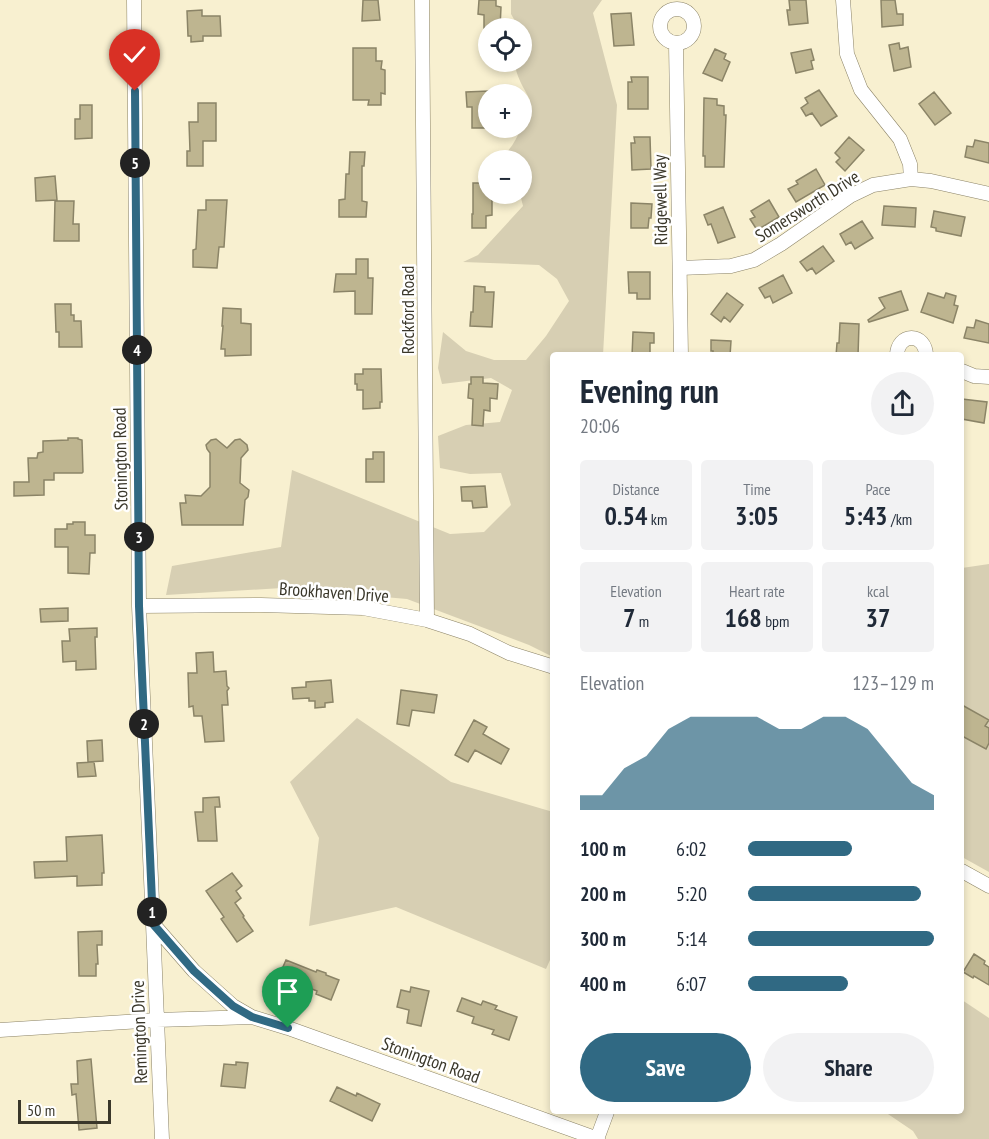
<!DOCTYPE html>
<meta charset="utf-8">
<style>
:root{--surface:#fff;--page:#f2f2f3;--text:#1f2937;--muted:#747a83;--accent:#306983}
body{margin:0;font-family:"PT Sans Narrow",sans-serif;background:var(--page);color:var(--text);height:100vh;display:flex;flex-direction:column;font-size:22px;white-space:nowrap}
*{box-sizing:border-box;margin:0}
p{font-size:20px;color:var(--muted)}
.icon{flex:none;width:33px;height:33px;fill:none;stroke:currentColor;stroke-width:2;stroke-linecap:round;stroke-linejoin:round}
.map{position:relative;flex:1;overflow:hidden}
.panel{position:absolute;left:550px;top:352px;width:414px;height:762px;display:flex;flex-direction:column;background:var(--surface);border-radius:6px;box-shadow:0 3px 9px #0003}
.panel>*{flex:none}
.controls{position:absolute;left:478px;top:18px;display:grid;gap:12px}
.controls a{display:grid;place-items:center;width:54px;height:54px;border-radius:50%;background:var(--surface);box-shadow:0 3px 9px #0003;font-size:30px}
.scale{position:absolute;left:18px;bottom:15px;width:93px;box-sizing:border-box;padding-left:6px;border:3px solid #3a372a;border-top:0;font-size:16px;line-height:21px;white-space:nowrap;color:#3a372a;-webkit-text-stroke:4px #fff;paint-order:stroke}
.pin{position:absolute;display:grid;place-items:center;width:51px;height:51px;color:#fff;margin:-62px -26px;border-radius:50% 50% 50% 0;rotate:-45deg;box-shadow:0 0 6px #0007}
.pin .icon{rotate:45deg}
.km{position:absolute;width:30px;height:30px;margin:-15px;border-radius:50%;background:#222;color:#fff;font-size:16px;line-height:30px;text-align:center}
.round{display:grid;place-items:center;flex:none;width:63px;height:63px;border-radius:32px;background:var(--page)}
.overview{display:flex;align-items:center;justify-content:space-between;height:102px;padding:0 30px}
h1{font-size:33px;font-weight:600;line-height:45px}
.metrics{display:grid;grid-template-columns:repeat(3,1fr);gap:9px;height:102px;padding:6px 30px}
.metrics div{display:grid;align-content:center;border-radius:6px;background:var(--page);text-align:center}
.metrics b{font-size:26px;font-weight:600}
.metrics small{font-size:16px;font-weight:400}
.metrics p{font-size:16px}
.chart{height:168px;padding:12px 30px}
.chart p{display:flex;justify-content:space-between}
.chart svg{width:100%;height:108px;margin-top:6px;fill:var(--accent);opacity:.7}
.primary-button{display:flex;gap:12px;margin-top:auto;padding:12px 30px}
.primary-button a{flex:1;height:69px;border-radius:36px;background:var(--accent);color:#fff;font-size:24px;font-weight:600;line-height:69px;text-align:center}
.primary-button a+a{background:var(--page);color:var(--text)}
ul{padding:0 30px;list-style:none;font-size:20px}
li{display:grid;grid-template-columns:96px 72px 1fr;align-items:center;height:45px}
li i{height:15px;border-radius:8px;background:var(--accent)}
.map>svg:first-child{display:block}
</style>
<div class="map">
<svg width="989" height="1139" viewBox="0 0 989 1139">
<rect width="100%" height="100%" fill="#f8f0d0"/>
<path fill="#d7cfb3" d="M511 0H602L593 13 617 105 603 355 554 356 553 657 529 645 407 599 282 588 166 595 172 566 281 547 292 470 450 534 484 532 511 505 501 473 470 474 440 468 438 436 466 425 500 422 512 390 491 378 442 384 438 368 443 332 466 351 494 360H526L546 336 569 301 557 279 539 265 463 262 478 255 523 206 520 194H522V160H498C509 152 516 141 521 128H522V123L530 100C524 88 515 75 515 62H522V28H519L511 14Z
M989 564V872L962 857V568Z
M357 718 451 782 553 812 554 951 546 969 396 907 309 926 319 838 290 782Z
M962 1000 989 1018V1139H918L913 1131 885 1112H962Z"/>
<path fill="#beb590" stroke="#8b8467" stroke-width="1.5" d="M363 0H378L380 20 362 21Z
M479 0H496V6L501 7 500 28H484V15L478 14Z
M789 0H806L808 23 789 25 787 10H790Z
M881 0H895L897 14H903V25L882 27Z
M202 10V16H220L221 36H203V41L191 42V36H188L187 11Z
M631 13 634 45 614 46 611 14Z
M899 43 900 49 908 47 911 67 894 71 889 45Z
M353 48H376V61H382L381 69 385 70V94L381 93V105H368L369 100H353Z
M715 49 726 54 724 59 730 62 722 81 703 73Z
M811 49 814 60 811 61 813 69 796 73 791 53Z
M631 77H648V109H628V82H632Z
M819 90 837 116 821 126 812 113 806 116 801 108 808 103 805 98Z
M489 91V128H472V107H467L466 92Z
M934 92 951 113 935 125 919 104Z
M704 98 717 99V105L724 106V115H726L724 167H705V156H703Z
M198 103H216V141H203V166H187V151H190L189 122H198Z
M80 105H92V138L75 139V119H80Z
M634 137H650L651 169 632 170 631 143H635Z
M849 137 864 150 845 171 836 162 840 158 835 153Z
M975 140 989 143V163L965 157 967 146 973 147Z
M350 152H365L364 166H362V201L367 202 366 217H339V200L345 199 346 174H349Z
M816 169 825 185 796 202 788 189 798 184 796 181Z
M55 176 57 200 36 201 35 178Z
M473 183H489V194H492V215L486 216V228H472V214H473Z
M206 200H227L224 247H219L217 268 193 267V250L196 249 198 210H206Z
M769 200 779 217 757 230 750 219 755 217 751 211Z
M55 201H74L73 224H79V241H54Z
M631 203 652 204 651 218H649L648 228H631Z
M884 206 916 208 915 227 882 225Z
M723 207 735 237 718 243 711 224 708 225 704 215Z
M934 211 965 217 961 236 936 231V228L931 227Z
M862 221 873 238 855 249 851 242 846 245 840 234Z
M823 246 834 261 816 274 812 268 807 271 800 262Z
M356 259H368V278H373L372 314H355V291L334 292 336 274H356Z
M628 272H650V299H637V293H629Z
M783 275 792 293 773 303 770 296 765 298 759 288Z
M474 286 485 287V292H494L492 327 470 326 471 312H473Z
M901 291 908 310 869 322 868 320 885 308 879 298Z
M727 293 743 305 730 322 724 317 721 322 711 314Z
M928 293 944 298 946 293 956 296 954 305 958 306 953 323 921 312Z
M55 304H71V315H74V321H81L82 347H59V332H56Z
M223 308 241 309V323L251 324V355L225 356V349H221L223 326H222Z
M976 320 989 324V343L964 338 967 327 974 328Z
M840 323 859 324 858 356H836L837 343H839Z
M633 332 654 333V343H650V356H632Z
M711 340 731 341 730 356H713V351H711Z
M363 369H381L382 402H380V408L363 409V390H357V384H355V374H363Z
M471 377H483V383L498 384 497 399 490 398V411L484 410 483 426 472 425 473 399 468 398 469 384H471Z
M962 399 987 402 984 423 962 419Z
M68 438H78V439L82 440 83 472 82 473H54V480H44V495L14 496V482H29L28 458H37L38 453 43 452V441L68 440Z
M216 439 227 448 235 440 240 439 247 445 248 450 241 458 240 483 249 490 248 497 245 500 243 525H182L180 503H186L185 495 201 496 210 487V453L207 449 206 445 211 440Z
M373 452H384V482H366V459H373Z
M485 486 487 507 473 508 472 501H462L461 487Z
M73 522H85V535H95V553H90L89 574 68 573V547H55V529H67V524H73Z
M68 608V621L41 622 40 609Z
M97 628V637H95L96 669 76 670V661L63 662 62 641H70L69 629Z
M213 652 214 672 226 671 227 686 229 688 227 691 228 705H222L224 741 205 742 202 716H194L193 706 189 707 188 673H197L196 653Z
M331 680 333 702 325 703V707L315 708V701H309V698L293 699 292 688 306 687V682Z
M401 690 437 695 434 713 412 710 409 726 397 724Z
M962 705 989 720 985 726 989 728V743L986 749 962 736Z
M474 720 487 727 483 734 509 749 501 764 475 750 468 762 455 755Z
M102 740 103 761 88 762 87 741Z
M94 762 96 776 78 777 77 763Z
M219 797 220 807H215L217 841H198L195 812H203V798Z
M102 835 104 873H102V885L77 886V876L35 878 34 862 67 861 66 837Z
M232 873 242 886 236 891 241 898 235 903 244 916 243 917 253 931 237 942 221 919 224 917 206 891Z
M102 931V945H97L98 964H96V976H79L78 932Z
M974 954 985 961 984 964 989 967V985L974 976 973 978 963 972Z
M286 960 316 972 317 970 326 973V975L339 980 331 1000 316 994 317 991 279 976Z
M411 987 429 991 421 1026 407 1023 409 1010 397 1007 401 990 410 992Z
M462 998 481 1005 483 1001 497 1006 495 1009 517 1017 509 1040 492 1034 494 1030 472 1023 474 1017 457 1011Z
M91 1059 97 1128 79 1130 76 1094 72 1095 71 1084H78L77 1061Z
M236 1062 248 1063 245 1088 221 1086 224 1064 236 1065Z
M337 1087 356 1096 357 1093 380 1104 372 1121 330 1101Z"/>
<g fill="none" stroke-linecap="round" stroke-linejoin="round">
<g stroke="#8b8367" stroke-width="15">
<path id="street" d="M134 0 139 606 153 924 194 971 233 1006 252 1017
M422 0 427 620
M843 0 847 54 861 90 900 139 910 164 911 179
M660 26a17 17 0 1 1 34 0a17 17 0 1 1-34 0Z
M676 44 681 356
M680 268 731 266 754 260 781 244 850 196 873 185 911 179 931 181 989 194
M897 356C897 332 926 332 926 356
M962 371 974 376 989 377
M139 606 261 605 363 608 427 620 470 634 509 653 554 667
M962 871 989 886
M153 924 162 1139
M0 1030 157 1020 252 1017 288 1028 598 1139
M597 1139 607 1112"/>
</g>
<use href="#street" stroke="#fff" stroke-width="14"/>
</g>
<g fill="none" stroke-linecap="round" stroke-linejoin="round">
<g stroke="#fff" stroke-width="12">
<path id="route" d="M135 91 139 606 153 924 194 971 233 1006 252 1017 288 1028"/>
</g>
<use href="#route" stroke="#306983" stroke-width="8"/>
</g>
<g text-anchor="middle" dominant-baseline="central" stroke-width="5" stroke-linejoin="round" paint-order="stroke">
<g font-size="18" fill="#3a372a" stroke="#fff">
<text transform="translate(660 200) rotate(-91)">Ridgewell Way</text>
<text transform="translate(807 206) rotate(-32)">Somersworth Drive</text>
<text transform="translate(407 310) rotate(-90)">Rockford Road</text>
<text transform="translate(120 459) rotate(-91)">Stonington Road</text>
<text transform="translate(334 592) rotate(4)">Brookhaven Drive</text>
<text transform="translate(139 1032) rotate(-92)">Remington Drive</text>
<text transform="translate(431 1060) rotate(20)">Stonington Road</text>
</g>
</g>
</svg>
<div class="controls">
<a><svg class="icon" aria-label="locate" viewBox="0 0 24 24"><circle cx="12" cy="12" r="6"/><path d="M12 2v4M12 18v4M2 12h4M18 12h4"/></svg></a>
<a>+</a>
<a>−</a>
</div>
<div class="scale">50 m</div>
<div class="pin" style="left:288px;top:1028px;background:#1e9e55"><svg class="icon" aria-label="arrive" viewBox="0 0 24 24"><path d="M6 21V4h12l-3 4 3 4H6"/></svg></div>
<div class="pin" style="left:135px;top:91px;background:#d93025"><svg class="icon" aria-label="check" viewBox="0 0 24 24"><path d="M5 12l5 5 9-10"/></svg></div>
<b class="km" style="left:152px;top:912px">1</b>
<b class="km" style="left:144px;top:724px">2</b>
<b class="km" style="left:139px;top:537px">3</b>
<b class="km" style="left:137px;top:350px">4</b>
<b class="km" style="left:135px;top:163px">5</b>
<section class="panel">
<div class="overview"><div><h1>Evening run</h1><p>20:06</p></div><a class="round"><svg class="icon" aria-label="share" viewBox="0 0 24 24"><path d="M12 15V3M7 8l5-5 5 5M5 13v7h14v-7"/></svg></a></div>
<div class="metrics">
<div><p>Distance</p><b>0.54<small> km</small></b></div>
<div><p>Time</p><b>3:05</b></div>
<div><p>Pace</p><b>5:43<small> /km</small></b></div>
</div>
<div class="metrics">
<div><p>Elevation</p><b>7<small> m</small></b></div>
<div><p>Heart rate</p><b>168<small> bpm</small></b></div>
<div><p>kcal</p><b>37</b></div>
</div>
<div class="chart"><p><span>Elevation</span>123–129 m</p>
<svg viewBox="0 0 160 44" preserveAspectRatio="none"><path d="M0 44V38L10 38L20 27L30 22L40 11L50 6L60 6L70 6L80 6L90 11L100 11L110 6L120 6L130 11L140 22L150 33L160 38V44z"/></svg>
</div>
<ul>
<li><b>100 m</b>6:02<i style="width:56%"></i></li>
<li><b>200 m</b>5:20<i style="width:93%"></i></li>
<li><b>300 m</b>5:14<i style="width:100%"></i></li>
<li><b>400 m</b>6:07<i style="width:54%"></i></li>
</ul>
<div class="primary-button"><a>Save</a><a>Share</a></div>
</section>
</div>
